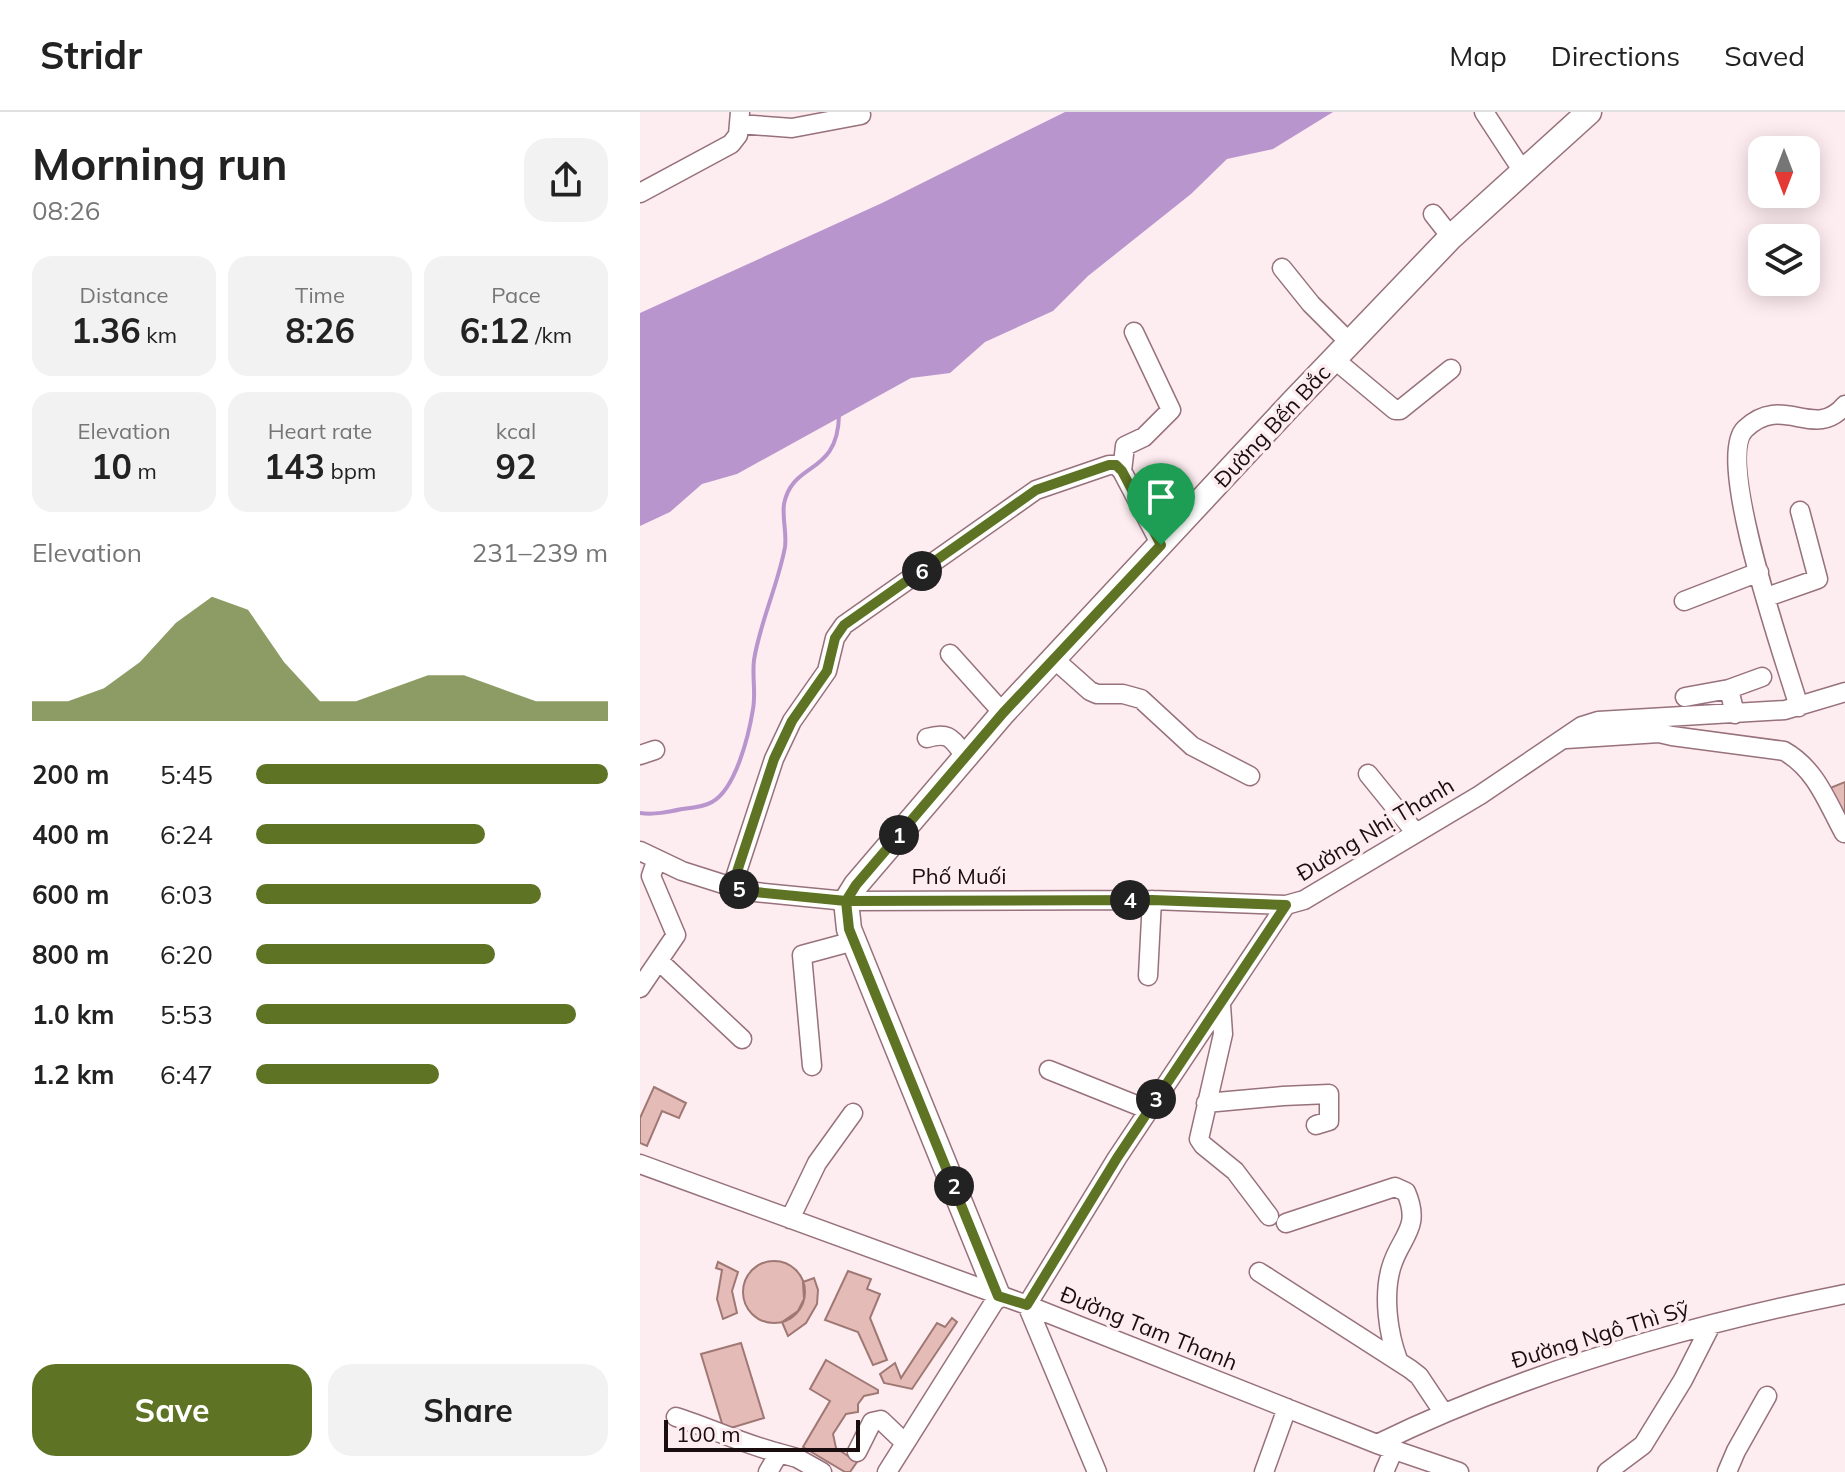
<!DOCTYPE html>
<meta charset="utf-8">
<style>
:root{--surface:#fff;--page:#f2f2f2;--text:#222;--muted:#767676;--line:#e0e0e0;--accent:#5e7323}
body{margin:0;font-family:Mulish,sans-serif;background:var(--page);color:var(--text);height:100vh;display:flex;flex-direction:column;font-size:30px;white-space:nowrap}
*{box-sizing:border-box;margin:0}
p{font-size:26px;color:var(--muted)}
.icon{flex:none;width:44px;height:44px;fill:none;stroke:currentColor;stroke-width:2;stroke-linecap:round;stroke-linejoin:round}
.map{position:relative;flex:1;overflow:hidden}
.details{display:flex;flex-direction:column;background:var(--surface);width:640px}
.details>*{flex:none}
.needle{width:52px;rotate:180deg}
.tools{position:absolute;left:1108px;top:24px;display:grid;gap:16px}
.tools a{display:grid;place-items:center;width:72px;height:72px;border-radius:16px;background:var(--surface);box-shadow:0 4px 20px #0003;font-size:40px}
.scale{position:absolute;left:24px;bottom:20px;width:196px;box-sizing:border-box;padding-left:8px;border:4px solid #1a0d10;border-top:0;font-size:22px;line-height:28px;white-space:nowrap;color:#1a0d10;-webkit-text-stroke:6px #fdecf0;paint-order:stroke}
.pin{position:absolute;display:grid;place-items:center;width:68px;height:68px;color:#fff;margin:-82px -34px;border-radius:50% 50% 50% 0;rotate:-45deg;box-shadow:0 0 8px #0007}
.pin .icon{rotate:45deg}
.km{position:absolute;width:40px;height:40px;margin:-20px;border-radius:50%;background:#222;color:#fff;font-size:22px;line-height:40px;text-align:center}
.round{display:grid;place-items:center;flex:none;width:84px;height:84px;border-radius:24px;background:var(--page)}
.overview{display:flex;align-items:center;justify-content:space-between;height:136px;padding:0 32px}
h1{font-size:44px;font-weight:700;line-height:60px}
.stats{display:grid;grid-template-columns:repeat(3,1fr);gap:12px;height:136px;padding:8px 32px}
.stats div{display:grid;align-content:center;border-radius:20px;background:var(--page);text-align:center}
.stats b{font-size:34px;font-weight:700}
.stats small{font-size:22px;font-weight:400}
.stats p{font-size:22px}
.chart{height:224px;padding:16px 32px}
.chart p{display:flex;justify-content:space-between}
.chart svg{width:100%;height:144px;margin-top:8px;fill:var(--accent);opacity:.7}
.cta{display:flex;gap:16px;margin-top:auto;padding:16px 32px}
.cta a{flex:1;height:92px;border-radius:24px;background:var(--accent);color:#fff;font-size:32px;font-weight:700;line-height:92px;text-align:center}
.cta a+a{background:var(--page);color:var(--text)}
ul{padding:0 32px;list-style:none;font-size:26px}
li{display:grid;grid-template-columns:128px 96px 1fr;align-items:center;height:60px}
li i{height:20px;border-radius:10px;background:var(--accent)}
header{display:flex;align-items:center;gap:48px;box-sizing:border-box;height:112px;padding:0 40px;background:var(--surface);border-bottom:2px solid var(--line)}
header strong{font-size:38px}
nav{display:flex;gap:44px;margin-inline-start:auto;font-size:28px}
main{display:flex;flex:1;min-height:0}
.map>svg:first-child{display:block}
</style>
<header>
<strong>Stridr</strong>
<nav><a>Map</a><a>Directions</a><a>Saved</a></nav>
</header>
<main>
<section class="details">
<div class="overview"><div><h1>Morning run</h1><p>08:26</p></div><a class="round"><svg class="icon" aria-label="share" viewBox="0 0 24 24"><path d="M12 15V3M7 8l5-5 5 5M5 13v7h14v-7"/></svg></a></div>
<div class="stats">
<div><p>Distance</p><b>1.36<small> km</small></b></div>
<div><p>Time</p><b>8:26</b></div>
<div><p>Pace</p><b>6:12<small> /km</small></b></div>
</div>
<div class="stats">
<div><p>Elevation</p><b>10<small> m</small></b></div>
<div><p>Heart rate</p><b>143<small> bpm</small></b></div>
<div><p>kcal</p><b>92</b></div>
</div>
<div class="chart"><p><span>Elevation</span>231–239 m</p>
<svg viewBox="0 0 160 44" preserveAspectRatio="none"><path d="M0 44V38L10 38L20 34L30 26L40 14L50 6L60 10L70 26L80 38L90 38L100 34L110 30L120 30L130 34L140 38L150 38L160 38V44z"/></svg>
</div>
<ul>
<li><b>200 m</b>5:45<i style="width:100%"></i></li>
<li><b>400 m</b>6:24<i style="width:65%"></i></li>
<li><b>600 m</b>6:03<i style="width:81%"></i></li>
<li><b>800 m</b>6:20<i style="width:68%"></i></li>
<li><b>1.0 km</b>5:53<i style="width:91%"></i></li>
<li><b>1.2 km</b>6:47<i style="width:52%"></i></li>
</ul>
<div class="cta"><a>Save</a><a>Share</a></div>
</section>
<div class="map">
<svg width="1205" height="1360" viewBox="0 0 1205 1360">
<rect width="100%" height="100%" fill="#fdecf0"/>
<path fill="#b995cd" d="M425 0H693L633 37 587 47 551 82 448 164 413 199 345 230 310 261 271 266 97 362 62 372 30 400 0 414V201L242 91Z"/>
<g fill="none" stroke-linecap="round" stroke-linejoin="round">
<path stroke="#b995cd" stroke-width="4" d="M0 701C14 703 28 700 42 697 51 696 64 695 72 690 96 677 109 622 113 597 116 581 112 564 114 548 120 510 138 473 145 435 147 421 142 406 144 392 152 349 198 364 199 303"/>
</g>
<path fill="#e5bbb7" stroke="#9f7874" stroke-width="2" d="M1205 670V712L1190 676Z
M14 975 46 991 39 1006 22 999 7 1034 0 1031V1006Z
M103 1180a31 31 0 1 1 62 0a31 31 0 1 1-62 0Z
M78 1150 98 1160 92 1179 97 1201 83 1207 77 1187 82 1158 76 1156Z
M208 1159 231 1167 227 1177 240 1182 230 1206 247 1248 233 1253 218 1220 185 1208Z
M174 1166 178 1178 177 1192 166 1211 148 1224 142 1210 158 1199 164 1187 163 1170Z
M312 1206 317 1210 272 1277 244 1271 240 1262 255 1251 261 1266 297 1211 305 1215Z
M101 1231 124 1306 84 1318 61 1242Z
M186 1248 238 1278V1281L224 1284 218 1292V1300L206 1302 193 1322 196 1336 217 1350 210 1360H205L163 1335 190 1289 170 1277Z"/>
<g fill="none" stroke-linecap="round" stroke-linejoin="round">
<g stroke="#97717b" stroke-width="21">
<path id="minor" d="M844 0 882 58
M99 12 152 16 221 3
M0 81 91 32 98 23 100 0
M793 102 811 125
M642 156 671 192 710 231
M694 247 755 298H760L811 257
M482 359 485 334 504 325 531 298 494 220
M1127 485 1178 467 1160 399
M1044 489 1119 460
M310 542 363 601
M414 547 450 579 457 582H483L501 587 552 634 610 664
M1045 585 1089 577
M1159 595C1146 551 1074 347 1105 317 1143 280 1174 330 1205 293
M1095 602 1089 577 1122 565
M996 607 1019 621 1032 624 1144 639C1176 657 1187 690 1204 721
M287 626C311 619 312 628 326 645
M926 627 1019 621
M0 643 15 638
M728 662 775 720
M0 739 42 759 105 779 206 789 512 788 646 793
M92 775 134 647 152 609 187 559 195 526 204 513 396 378 469 353H476L482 359 521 433
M19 849 102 927
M508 864 512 788
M0 876 36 823 11 764 17 747
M581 893 583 922 559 1027 563 1033 595 1059 629 1104
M172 954 162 843 214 829
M409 958 509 998
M566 991 643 984 689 982V1009L676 1013
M0 1052 387 1193 737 1332 819 1360
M150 1107 177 1051 213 1001
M646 1111 755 1075 766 1080C782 1117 760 1124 751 1156 743 1184 748 1221 758 1248
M619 1160 770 1257 779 1264 803 1300
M36 1305C71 1316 103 1332 139 1341
M737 1332C885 1260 1045 1214 1205 1182
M217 1340 232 1310 241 1308 265 1331
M128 1360 139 1341 157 1346 182 1360
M247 1360 358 1184
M457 1360 387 1193 477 1046 646 793 664 788 840 683 942 614 958 609 1145 598 1205 580
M624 1360 647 1296
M744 1360 754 1337
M967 1360 1003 1333 1043 1268 1071 1213
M1087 1360 1096 1339 1127 1284"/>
</g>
<g stroke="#97717b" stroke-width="27">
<path id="major" d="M358 1184 209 817 206 789 216 773 363 601 653 290 811 125 949 0"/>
</g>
<use href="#minor" stroke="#fff" stroke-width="18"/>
<use href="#major" stroke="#fff" stroke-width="24"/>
</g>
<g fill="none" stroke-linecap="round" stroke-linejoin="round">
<g stroke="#fff" stroke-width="16">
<path id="route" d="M521 433 363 601 216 773 206 789 209 817 358 1184 387 1193 477 1046 646 793 512 788 206 789 105 779 92 775 134 647 152 609 187 559 195 526 204 513 396 378 469 353H476L482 359 521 433"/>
</g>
<use href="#route" stroke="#5e7323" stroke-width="10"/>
</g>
<g text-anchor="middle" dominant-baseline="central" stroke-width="7" stroke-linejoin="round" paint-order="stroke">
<g font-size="22" fill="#1a0d10" stroke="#fdecf0">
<text transform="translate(632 314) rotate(-47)">Đường Bến Bắc</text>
<text transform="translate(735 717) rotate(-31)">Đường Nhị Thanh</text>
<text x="319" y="764">Phố Muối</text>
<text transform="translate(509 1216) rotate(22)">Đường Tam Thanh</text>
<text transform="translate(960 1222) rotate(-17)">Đường Ngô Thì Sỹ</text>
</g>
</g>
</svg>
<div class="tools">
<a><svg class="needle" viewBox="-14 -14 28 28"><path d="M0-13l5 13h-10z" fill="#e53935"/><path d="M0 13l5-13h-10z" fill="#767676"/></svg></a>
<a><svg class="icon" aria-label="layers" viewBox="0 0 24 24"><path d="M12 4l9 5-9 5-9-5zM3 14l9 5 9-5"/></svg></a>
</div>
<div class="scale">100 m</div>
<div class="pin" style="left:521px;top:433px;background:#1e9e55"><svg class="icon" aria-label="arrive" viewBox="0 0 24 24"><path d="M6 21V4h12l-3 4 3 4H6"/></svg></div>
<b class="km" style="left:259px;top:723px">1</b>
<b class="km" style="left:314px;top:1074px">2</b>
<b class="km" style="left:516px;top:987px">3</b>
<b class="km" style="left:490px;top:788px">4</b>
<b class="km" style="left:99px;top:777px">5</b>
<b class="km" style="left:282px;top:459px">6</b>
</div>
</main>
